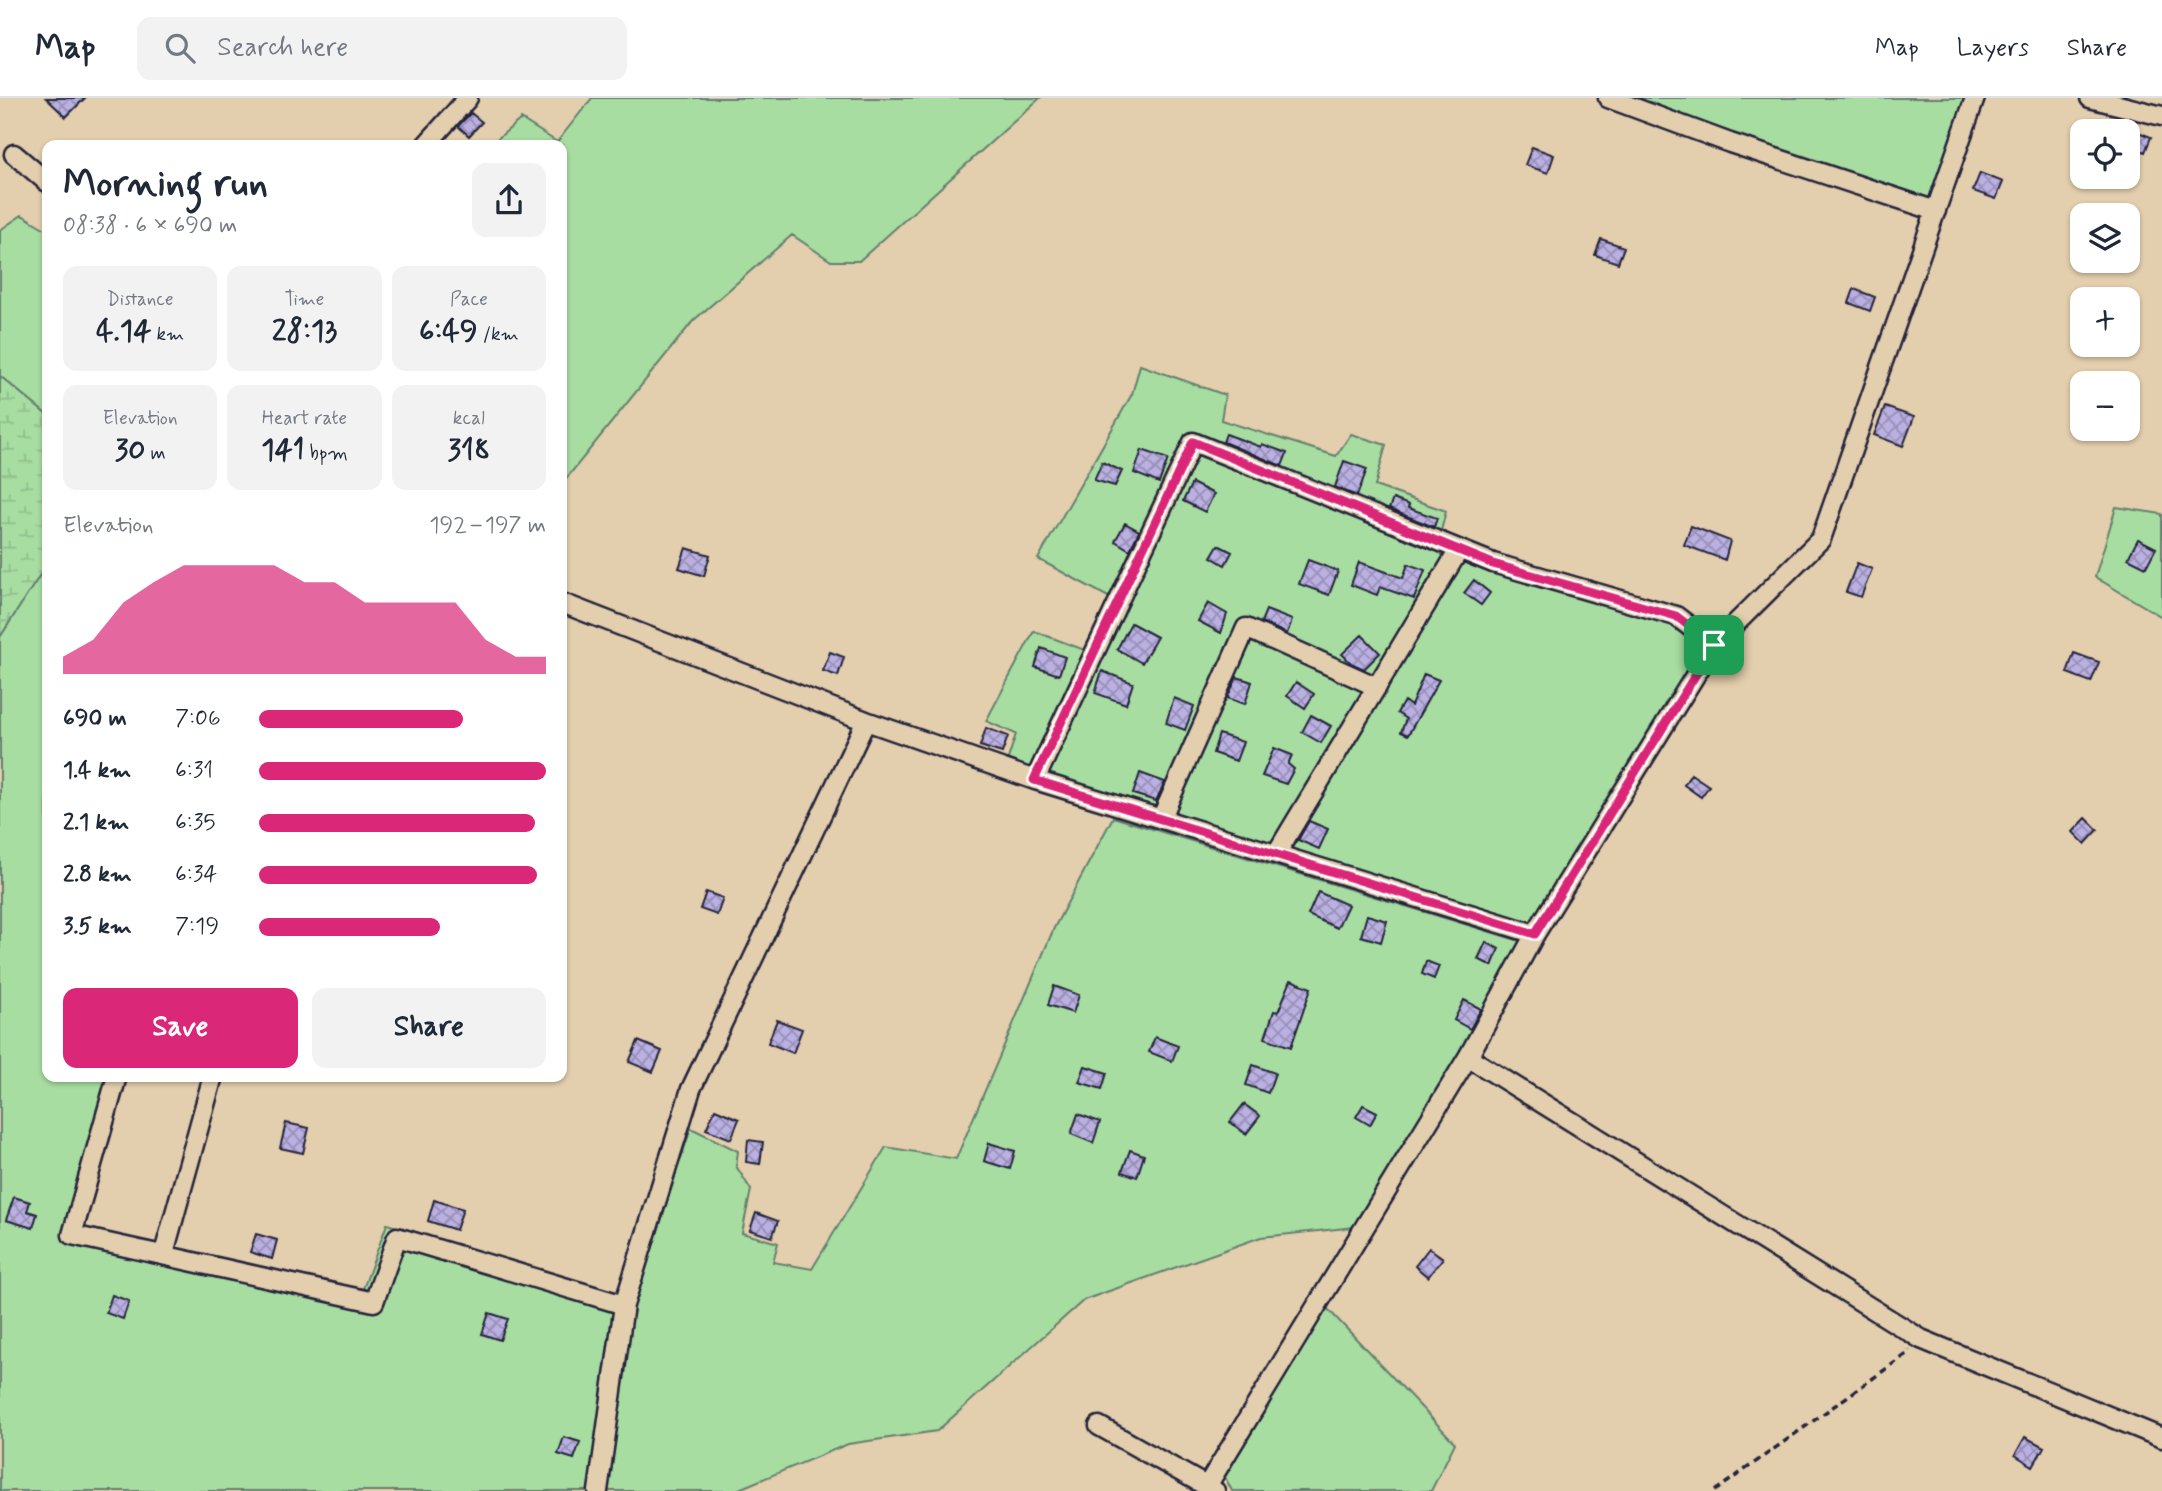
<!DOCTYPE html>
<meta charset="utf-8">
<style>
:root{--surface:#fff;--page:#f2f2f3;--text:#1f2937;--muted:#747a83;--line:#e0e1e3;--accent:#db2777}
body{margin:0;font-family:Mynerve,sans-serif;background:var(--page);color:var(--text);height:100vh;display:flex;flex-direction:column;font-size:26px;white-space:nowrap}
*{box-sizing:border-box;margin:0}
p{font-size:23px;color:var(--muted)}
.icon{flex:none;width:38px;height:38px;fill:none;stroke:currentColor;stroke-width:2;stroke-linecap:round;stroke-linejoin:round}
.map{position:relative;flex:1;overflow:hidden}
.drawer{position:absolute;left:42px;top:42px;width:525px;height:942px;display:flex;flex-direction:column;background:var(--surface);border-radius:14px;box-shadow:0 2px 5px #0004}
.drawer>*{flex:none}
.controls{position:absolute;left:2070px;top:21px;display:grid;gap:14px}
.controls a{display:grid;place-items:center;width:70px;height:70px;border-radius:14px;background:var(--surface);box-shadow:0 2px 5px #0004;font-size:35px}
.pin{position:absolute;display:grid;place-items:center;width:60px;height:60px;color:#fff;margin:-30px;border-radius:14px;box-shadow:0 4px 10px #0006}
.round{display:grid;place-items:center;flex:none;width:74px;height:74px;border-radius:14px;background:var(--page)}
.headline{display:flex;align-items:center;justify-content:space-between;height:119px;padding:0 21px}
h1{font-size:38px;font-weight:800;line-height:52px}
.stats{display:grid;grid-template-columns:repeat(3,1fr);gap:10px;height:119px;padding:7px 21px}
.stats div{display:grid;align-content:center;border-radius:14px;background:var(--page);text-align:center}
.stats b{font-size:30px;font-weight:800}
.stats small{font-size:19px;font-weight:400}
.stats p{font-size:19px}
.chart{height:196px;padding:14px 21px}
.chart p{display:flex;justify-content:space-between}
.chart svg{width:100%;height:126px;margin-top:7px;fill:var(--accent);opacity:.7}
.button{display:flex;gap:14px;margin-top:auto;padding:14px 21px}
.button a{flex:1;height:80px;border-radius:14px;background:var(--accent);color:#fff;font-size:28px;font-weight:800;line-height:80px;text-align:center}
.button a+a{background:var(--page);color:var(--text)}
ul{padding:0 21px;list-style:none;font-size:23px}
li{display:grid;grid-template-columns:112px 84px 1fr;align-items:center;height:52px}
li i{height:18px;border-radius:9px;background:var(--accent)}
header{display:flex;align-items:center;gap:42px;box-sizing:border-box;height:98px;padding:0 35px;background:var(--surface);border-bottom:2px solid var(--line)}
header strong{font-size:33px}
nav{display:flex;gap:38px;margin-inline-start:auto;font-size:24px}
.search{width:490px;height:63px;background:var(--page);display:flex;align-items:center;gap:18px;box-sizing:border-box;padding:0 24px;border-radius:14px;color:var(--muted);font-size:26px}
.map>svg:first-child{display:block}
</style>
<header>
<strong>Map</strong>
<div class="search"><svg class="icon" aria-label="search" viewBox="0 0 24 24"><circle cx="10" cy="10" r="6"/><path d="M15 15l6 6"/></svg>Search here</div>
<nav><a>Map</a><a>Layers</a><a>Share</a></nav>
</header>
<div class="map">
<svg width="2162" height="1393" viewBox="0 0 2162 1393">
<defs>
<pattern id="wetland-marsh" width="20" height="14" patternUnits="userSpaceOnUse" patternTransform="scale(1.75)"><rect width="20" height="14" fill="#a7dda1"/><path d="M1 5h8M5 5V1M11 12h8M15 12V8" fill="none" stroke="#8fbd8c"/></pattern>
<pattern id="building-cross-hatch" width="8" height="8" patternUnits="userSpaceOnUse" patternTransform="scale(1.75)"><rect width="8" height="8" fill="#bab0e1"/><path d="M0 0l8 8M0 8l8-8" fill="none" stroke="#978fb8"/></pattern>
</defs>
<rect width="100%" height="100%" fill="#e3cead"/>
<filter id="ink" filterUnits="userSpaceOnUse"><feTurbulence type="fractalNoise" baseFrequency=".0143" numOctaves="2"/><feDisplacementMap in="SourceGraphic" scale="14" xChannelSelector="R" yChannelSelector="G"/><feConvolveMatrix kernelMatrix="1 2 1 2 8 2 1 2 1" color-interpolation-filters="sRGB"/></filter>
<g filter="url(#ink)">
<path fill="#a7dda1" stroke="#64806e" stroke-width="2" d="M592 0H1040L859 163H831L792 137 693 223 562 386V47H490L521 21 557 44Z
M1629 0H1968L1934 103Z
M22 117 47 132V317L0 278V132Z
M1140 267 1225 297 1221 322 1336 358 1351 336 1386 347 1375 388 1446 413 1440 437 1500 463 1680 510 1717 535 1532 825 1045 680 1007 664 1016 636 986 623 1034 533 1103 559 1127 505 1112 501 1038 461 1132 296Z
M2116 409 2162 416V519L2095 479Z
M47 466V978H125L84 1130 363 1191 387 1126 620 1195 593 1393H0V539Z
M1113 719 1520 843 1484 919 1355 1129 1261 1139 1084 1202 937 1333 848 1346 734 1393H606L633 1208 691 1030 738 1053 736 1068 751 1092 742 1135 778 1145 773 1164 812 1171 886 1049 956 1061 1054 830Z
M1326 1209 1455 1345 1431 1393H1232L1225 1379Z"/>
<path fill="url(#wetland-marsh)" stroke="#64806e" stroke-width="2" d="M0 278 47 317V466L0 539Z"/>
<path fill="url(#building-cross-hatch)" stroke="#22223b" stroke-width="2" d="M46 0H85L66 19Z
M471 15 482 24 469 38 458 28Z
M2128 30 2151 39 2145 54 2128 48Z
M1532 49 1554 57 1548 75 1525 67Z
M1980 75 2003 84 1996 101 1973 93Z
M1601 141 1624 149 1618 165 1595 157Z
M1854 191 1875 199 1870 213 1849 205Z
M1885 309 1914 319 1903 348 1874 337Z
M1226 336 1261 349 1262 346 1287 355 1282 368 1223 344Z
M1142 352 1168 361 1159 385 1134 375Z
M1344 363 1367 371 1357 398 1335 389Z
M1102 364 1122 373 1115 388 1094 382Z
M1192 385 1214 396 1205 414 1183 403Z
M1393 401 1409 407 1408 410 1437 420 1434 429 1389 411Z
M1125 425 1139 433 1130 452 1115 443Z
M1691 428 1730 443 1725 462 1684 447Z
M2138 441 2156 450 2146 469 2128 460Z
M1218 447 1232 454 1225 467 1211 459Z
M686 450 710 457 704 478 679 470Z
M1308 462 1338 473 1329 497 1299 486Z
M1359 464 1403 480 1408 466 1425 472 1414 501 1380 489 1377 497 1351 487Z
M1857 465 1872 471 1861 499 1846 494Z
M1474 482 1490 495 1481 507 1464 495Z
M1208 505 1227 516 1221 535 1198 523Z
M1266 512 1292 522 1287 536 1261 524Z
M1131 525 1157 539 1142 565 1117 551Z
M1362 537 1380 555 1364 571 1351 565 1342 556Z
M1041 550 1065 559 1059 577 1035 569Z
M830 554 844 559 838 578 823 573Z
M2074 555 2099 564 2091 584 2067 575Z
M1102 573 1133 585 1126 606 1095 595Z
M1424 576 1439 582 1408 637 1401 634 1406 621 1397 615 1404 603 1411 608Z
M1237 579 1252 584 1245 606 1227 600Z
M1296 584 1314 596 1305 610 1287 598Z
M1174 600 1194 608 1185 632 1166 625Z
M1311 617 1331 628 1321 645 1302 634Z
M986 630 1008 638 1002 655 980 648Z
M1219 636 1243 644 1236 663 1213 655Z
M1274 650 1292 657 1288 666 1294 671 1286 686 1262 678Z
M1140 675 1165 684 1156 703 1133 696Z
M1691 676 1709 688 1701 699 1684 687Z
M2086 720 2098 732 2085 746 2073 734Z
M1309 723 1328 731 1319 751 1298 742Z
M706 794 723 800 717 817 700 811Z
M1318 794 1348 807 1337 830 1308 817Z
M1367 817 1387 823 1381 844 1361 838Z
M1486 844 1499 851 1492 868 1478 861Z
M1426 863 1439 868 1434 881 1422 876Z
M1291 882 1311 890 1291 949 1265 940 1274 913 1278 914Z
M1054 888 1079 897 1073 915 1048 907Z
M1464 902 1481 911 1470 931 1454 922Z
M777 922 802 931 793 955 768 945Z
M1155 939 1178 948 1172 963 1149 954Z
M638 943 662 953 653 974 629 964Z
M1253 967 1275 975 1268 995 1246 987Z
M1085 968 1107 975 1102 991 1079 984Z
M1244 1006 1260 1018 1246 1036 1230 1024Z
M1363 1007 1377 1014 1370 1027 1356 1019Z
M715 1011 739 1021 731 1041 706 1031Z
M1078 1016 1100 1024 1093 1045 1071 1036Z
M286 1025 309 1030 303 1055 280 1050Z
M748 1042 763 1044 760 1066 746 1064Z
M989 1045 1015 1053 1010 1071 984 1063Z
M1130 1052 1144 1057 1137 1079 1122 1074Z
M14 1099 30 1104 27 1113 37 1116 33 1130 6 1122Z
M434 1102 463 1111 456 1132 428 1123Z
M756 1115 778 1123 772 1139 750 1132Z
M256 1136 277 1142 272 1161 250 1154Z
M1429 1150 1443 1160 1428 1179 1415 1168Z
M112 1197 129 1203 123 1221 106 1215Z
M489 1215 508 1221 500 1242 482 1236Z
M564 1339 580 1344 574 1361 558 1356Z
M2025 1339 2044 1349 2033 1368 2015 1357Z"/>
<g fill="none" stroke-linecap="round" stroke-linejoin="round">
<g stroke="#22223b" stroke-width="23">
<path id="minor" d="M1608 0 1730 45 1936 113
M2090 0 2162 18
M426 47 468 0
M14 56 47 84
M562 505 866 623
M1035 682 1193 344 1493 465 1676 518 1714 547
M1161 721 1246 530 1377 589
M1276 756 1459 452
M1468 959 1921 1241 2162 1340
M117 978 72 1137 374 1204 397 1139 624 1207
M164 1155 213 978
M1099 1328 1215 1393
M1207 1388 1468 959 1535 836 1714 547 1821 441 1975 0
M598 1393 624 1207 691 991 866 623 1035 682 1535 836"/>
</g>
<path stroke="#22223b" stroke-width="3.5" stroke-dasharray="7 5" stroke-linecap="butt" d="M1715 1393 1907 1256 1909 1252"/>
<use href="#minor" stroke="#e3cead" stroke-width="18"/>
</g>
</g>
<g fill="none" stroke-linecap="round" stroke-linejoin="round" filter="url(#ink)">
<g stroke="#fff" stroke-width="14">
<path id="route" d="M1193 344 1493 466 1676 518 1714 547 1535 836 1034 682Z"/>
</g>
<use href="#route" stroke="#db2777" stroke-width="9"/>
</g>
</svg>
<div class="controls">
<a><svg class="icon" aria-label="locate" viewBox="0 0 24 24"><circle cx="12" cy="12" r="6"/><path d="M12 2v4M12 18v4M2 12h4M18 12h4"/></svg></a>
<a><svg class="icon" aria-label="layers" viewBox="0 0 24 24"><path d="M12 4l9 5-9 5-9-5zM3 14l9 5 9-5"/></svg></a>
<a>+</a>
<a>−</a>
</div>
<div class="pin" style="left:1714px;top:547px;background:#1e9e55"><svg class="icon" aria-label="arrive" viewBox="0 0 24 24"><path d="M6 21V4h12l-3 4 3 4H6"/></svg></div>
<section class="drawer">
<div class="headline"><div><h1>Morning run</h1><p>08:38 · 6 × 690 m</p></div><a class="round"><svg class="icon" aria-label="share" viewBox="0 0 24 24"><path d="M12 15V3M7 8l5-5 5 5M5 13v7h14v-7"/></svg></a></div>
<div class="stats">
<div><p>Distance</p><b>4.14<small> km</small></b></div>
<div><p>Time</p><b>28:13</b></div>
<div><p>Pace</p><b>6:49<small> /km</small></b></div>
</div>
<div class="stats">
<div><p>Elevation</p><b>30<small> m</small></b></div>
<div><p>Heart rate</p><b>141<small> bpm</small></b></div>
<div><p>kcal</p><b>318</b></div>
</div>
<div class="chart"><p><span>Elevation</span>192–197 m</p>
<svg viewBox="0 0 160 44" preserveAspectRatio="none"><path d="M0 44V38L10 32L20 19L30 12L40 6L50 6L60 6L70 6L80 12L90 12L100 19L110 19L120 19L130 19L140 32L150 38L160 38V44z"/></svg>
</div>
<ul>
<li><b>690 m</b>7:06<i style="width:71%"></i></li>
<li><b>1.4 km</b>6:31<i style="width:100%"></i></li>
<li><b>2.1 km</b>6:35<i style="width:96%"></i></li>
<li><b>2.8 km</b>6:34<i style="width:97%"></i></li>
<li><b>3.5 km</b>7:19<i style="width:63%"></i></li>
</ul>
<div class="button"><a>Save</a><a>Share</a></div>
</section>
</div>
